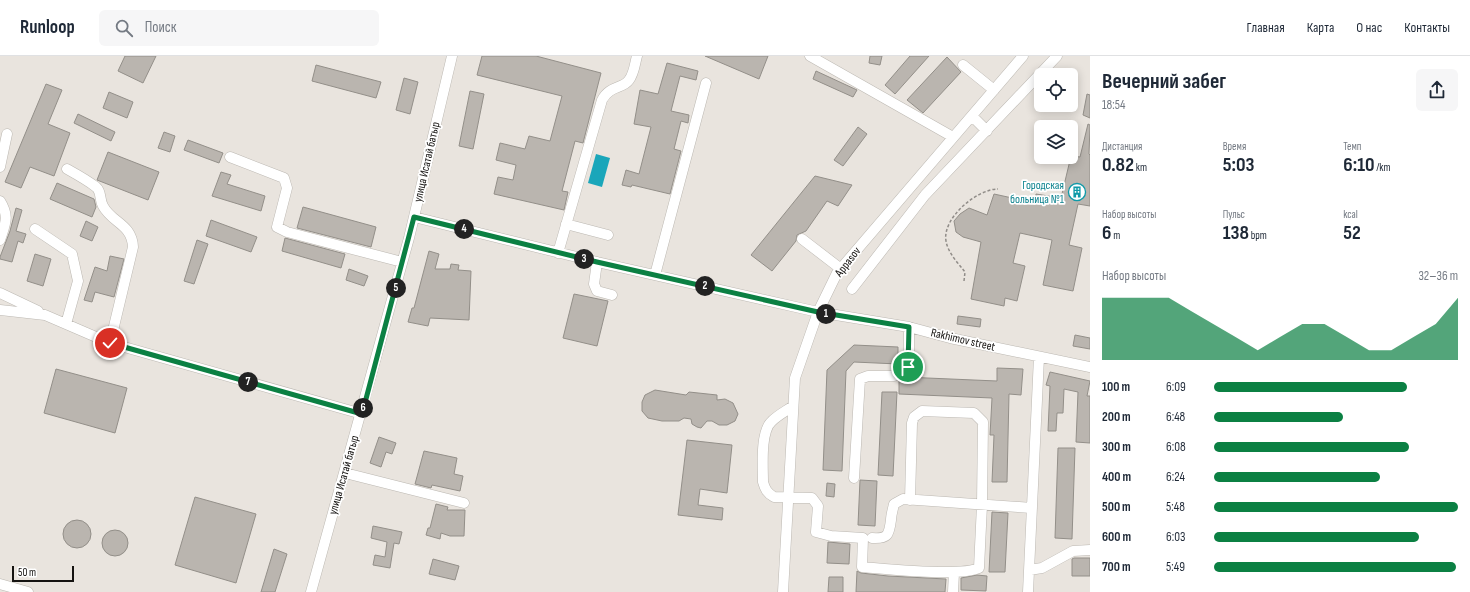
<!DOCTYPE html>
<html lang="ru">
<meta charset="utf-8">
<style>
:root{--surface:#fff;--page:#f6f6f7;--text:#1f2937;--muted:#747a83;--line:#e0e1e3;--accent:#0b8043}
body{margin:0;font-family:"Sofia Sans Condensed",sans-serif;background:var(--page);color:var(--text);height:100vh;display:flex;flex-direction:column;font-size:15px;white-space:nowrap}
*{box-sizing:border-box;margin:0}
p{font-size:13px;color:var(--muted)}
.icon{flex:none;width:22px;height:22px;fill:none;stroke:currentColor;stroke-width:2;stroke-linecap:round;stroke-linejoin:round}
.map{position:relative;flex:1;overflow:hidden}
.panel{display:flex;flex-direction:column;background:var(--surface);width:380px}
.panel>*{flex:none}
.buttons{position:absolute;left:1034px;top:12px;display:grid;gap:8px}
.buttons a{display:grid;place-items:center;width:44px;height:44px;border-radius:6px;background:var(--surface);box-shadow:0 2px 10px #0003;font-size:20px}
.scale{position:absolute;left:12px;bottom:10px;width:62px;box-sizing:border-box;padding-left:4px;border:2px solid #151311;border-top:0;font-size:11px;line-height:14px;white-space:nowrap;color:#151311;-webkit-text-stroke:3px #fff;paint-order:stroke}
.pin{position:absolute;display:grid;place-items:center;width:34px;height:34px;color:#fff;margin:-17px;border:2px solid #fff;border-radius:50%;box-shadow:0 1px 4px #0007}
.km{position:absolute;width:20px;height:20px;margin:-10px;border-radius:50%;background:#222;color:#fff;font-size:11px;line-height:20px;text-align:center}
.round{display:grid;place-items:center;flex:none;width:42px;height:42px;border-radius:6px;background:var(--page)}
.overview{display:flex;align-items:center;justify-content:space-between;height:68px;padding:0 12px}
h1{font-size:22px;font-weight:700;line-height:30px}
.metrics{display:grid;grid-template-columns:repeat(3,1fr);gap:6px;height:68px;padding:4px 12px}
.metrics div{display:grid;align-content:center}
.metrics b{font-size:20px;font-weight:700}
.metrics small{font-size:11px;font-weight:400}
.metrics p{font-size:11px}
.chart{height:112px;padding:8px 12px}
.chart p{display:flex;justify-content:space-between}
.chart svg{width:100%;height:72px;margin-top:4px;fill:var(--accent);opacity:.7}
ul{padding:0 12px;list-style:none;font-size:13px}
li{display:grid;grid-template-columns:64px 48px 1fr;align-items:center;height:30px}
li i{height:10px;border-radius:5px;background:var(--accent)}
header{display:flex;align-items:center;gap:24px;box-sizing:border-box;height:56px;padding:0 20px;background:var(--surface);border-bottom:1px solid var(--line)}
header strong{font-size:19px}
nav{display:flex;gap:22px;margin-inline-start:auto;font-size:14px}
.search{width:280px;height:36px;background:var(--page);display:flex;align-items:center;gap:10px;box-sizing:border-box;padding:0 14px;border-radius:6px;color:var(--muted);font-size:15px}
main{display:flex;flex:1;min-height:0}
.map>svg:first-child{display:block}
</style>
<header>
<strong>Runloop</strong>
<div class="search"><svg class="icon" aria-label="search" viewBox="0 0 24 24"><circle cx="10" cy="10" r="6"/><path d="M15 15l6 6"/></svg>Поиск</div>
<nav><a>Главная</a><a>Карта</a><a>О нас</a><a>Контакты</a></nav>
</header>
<main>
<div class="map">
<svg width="1090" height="536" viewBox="0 0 1090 536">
<rect width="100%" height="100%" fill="#e9e4de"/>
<path fill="#1aa6ba" d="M596 98 610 102 602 131 588 127Z"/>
<path fill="#bab5af" stroke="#938f89" d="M125 0H156L143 27 118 15Z
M482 0H536L601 17 583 87 575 85 562 135 568 136 564 154 494 138 498 121 513 124 516 109 496 104 500 87 525 93 529 80 550 85 562 40 477 19Z
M705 0H768L759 23Z
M870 0H882L880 9 869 7Z
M910 0H929L895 38 885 29Z
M947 1 961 16 923 57 907 44Z
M667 7 698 15 696 24 680 20 671 55 689 59 688 67 681 65 674 93 681 95 670 138 632 129 631 131 622 129 626 114 639 118 651 71 634 68 640 34 658 38Z
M316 9 381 26 376 42 312 25Z
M816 15 857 34 853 41 813 23Z
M404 22 418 26 410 58 396 54Z
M46 28 62 34 48 68 70 77 54 120 30 111 21 132 5 126Z
M470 35 484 38 473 93 459 90Z
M109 36 133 46 127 62 103 52Z
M1087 38 1090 39V62L1083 59Z
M78 58 115 76 111 85 74 67Z
M1088 68 1090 69 1089 98 1090 99V150L1078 148 1069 189 1082 192 1073 235 1043 229 1052 184 1020 177 1013 207 1025 210 1017 245 1005 242 1004 250 971 243 981 186 963 181 956 176 954 165 960 158 969 152 987 159 994 138 1035 147 1036 138 1061 142 1071 100 1080 101Z
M858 71 867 78 843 110 834 104Z
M164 76 175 80 170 96 158 92Z
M188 84 223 97 219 107 184 94Z
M108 96 159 116 148 144 97 124Z
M221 116 231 119 227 128 265 140 261 155 212 140Z
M815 120 852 129 838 150 827 145 806 175 797 179 796 185 772 215 751 199Z
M57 127 94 143 96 151 92 161 50 143Z
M303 151 376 171 371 191 297 172Z
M16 152 22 154 16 175 26 178 23 187 18 185 12 206 0 203V201L10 175Z
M211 164 257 181 251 196 206 180Z
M86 165 98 171 92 185 80 180Z
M285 182 345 198 341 212 282 195Z
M197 184 208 188 194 228 184 225Z
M429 195 439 198 435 213H450L451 208 459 209 458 214 471 215 469 264 430 262 428 270 408 266 412 252H414Z
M35 198 51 203 43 230 27 225Z
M110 200 124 203 114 241 95 236 92 246 84 244 95 211 107 215Z
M349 213 368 220 364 230 346 224Z
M574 238 608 245 597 290 563 282Z
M958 260 981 263 980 271 957 268Z
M1075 279 1090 282V293L1073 290Z
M854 289 898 291V308L854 306 846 315 842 415 823 414 827 314Z
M997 312 1023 313 1021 339 1009 338 1007 426H992L994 379H990L992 342 899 338V324L904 321 997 325Z
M56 313 127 332 115 377 44 357Z
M1050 316 1090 325 1087 340H1090V387L1076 386 1078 336 1064 333 1063 357H1057L1056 375H1048L1050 330 1046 329Z
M655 334 686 339 689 336 717 339V344L725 343 733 347 738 358 735 365 727 369H719L712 365H707L701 372 697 371 692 368 691 363 684 362 679 365H662L648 362 642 355V346L645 339Z
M882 336H897L893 420 878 419Z
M379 381 396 387 392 398 386 396 381 411 370 407Z
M687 384 732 389 727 437 700 433 698 449 723 452 722 464 678 459Z
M1058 392H1075L1072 483 1055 482Z
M424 395 457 402 454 418 463 420 460 435 432 429 431 432 415 428Z
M860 424 877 425 875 470 858 469Z
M827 427 835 428 834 441 826 440Z
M195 441 256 458 236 527 175 509Z
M436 448 448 451 447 454H465L464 480H450L441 477 440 483 426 479 428 472H430Z
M992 456 1008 457 1005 516H989Z
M63 478a14 14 0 1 1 28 0a14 14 0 1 1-28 0Z
M373 470 402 476 399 488 394 487 390 512 373 509 375 499 385 501 387 486 371 482Z
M102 487a13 13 0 1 1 26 0a13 13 0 1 1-26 0Z
M828 486 850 488 849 508 827 507Z
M274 493 287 498 275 536H261Z
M1074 502H1090V520H1072V503Z
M433 503 459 510 455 524 429 518Z
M857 515 861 517 888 520 946 523 945 536H856Z
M977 519 987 520 986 535 961 534V522Z
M829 521H843V536H828Z"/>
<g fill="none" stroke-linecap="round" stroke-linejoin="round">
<g stroke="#bcb8b2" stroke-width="11">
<path id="minor" d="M810 0 953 81
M963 9 994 34
M972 60 987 75
M230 101 284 122 287 132 277 171 287 176 402 206
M0 111 7 78
M67 113C76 118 87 124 96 131 102 136 99 143 103 150 112 167 132 168 133 191L110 287
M0 145C10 161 5 168 0 184
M414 161 597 206 818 256 909 271 950 282 1090 311
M566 168 608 179
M35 173 72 198 78 225 66 268
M802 183 841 213
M558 197 602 44C610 29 623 33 629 24 634 18 635 7 637 0
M597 206 594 228 597 235 612 239
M655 219 706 27
M852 233 925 139 1057 0
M0 237 38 255
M0 254 45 259 110 287 362 358
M793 350C786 355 778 359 772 365 760 375 763 411 763 426 765 433 767 437 774 441L812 442 818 450 816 476 831 480 863 482 862 511C887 513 960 521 979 512L982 449 983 366 974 357 922 355 914 361 912 367 910 444
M345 417 464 447
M854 422 860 323 868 320H894L909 311V271
M872 482C888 483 889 479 891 464 891 459 893 453 894 448L903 443 1032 452
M1029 514 1042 512 1073 495 1090 494
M0 528 28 536
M311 536 409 182 452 0
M783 536 795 322 818 256 837 217 1023 0
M953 536 954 516
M1028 536 1039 301"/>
</g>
<path stroke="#908c88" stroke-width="1.5" stroke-dasharray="3 2" stroke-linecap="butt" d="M964 225 965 216C958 207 948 197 946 185 942 162 977 133 998 133"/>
<use href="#minor" stroke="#fff" stroke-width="10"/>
</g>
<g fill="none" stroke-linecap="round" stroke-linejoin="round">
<g stroke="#fff" stroke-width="8">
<path id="route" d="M110 287 362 358 414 161 597 206 818 256 909 271 908 311"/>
</g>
<use href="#route" stroke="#0b8043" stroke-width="5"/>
</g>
<defs>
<g id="building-ring" transform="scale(0.9)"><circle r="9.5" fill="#fff" stroke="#0f9aa8" stroke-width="1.5"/><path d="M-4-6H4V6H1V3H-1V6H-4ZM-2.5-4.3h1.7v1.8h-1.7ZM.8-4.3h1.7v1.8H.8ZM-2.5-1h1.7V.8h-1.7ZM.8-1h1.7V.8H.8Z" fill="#0f9aa8"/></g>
</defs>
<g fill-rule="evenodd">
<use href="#building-ring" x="1077" y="136"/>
</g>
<g text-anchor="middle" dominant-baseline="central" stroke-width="3.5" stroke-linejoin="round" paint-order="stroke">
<g font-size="12" fill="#151311" stroke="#fff">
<text transform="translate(427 106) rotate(-77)">улица Исатай батыр</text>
<text transform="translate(848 206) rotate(-52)">Appasov</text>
<text transform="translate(963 284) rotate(13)">Rakhimov street</text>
<text transform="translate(344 419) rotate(-74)">улица Исатай батыр</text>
</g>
<g font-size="12" fill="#0d838f" stroke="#fff" text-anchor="end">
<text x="1064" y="129">Городская<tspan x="1064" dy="14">больница №1</tspan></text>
</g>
</g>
</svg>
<div class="buttons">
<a><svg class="icon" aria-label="locate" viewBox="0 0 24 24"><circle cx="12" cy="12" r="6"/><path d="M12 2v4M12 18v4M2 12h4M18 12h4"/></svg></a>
<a><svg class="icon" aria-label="layers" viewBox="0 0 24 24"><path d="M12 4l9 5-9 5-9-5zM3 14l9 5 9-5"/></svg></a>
</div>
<div class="scale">50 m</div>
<div class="pin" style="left:908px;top:311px;background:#1e9e55"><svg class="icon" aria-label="arrive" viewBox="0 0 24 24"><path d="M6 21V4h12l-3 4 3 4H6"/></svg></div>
<div class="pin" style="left:110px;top:287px;background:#d93025"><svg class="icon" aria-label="check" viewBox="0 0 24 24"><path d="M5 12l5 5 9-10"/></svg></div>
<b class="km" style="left:826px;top:258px">1</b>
<b class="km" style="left:705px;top:230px">2</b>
<b class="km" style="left:584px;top:203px">3</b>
<b class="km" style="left:464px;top:173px">4</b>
<b class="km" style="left:396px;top:232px">5</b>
<b class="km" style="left:363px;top:352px">6</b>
<b class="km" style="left:248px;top:326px">7</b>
</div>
<section class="panel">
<div class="overview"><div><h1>Вечерний забег</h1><p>18:54</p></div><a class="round"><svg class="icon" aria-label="share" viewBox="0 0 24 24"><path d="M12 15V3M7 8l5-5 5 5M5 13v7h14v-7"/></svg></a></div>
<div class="metrics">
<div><p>Дистанция</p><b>0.82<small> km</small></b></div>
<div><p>Время</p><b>5:03</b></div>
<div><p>Темп</p><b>6:10<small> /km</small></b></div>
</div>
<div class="metrics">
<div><p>Набор высоты</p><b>6<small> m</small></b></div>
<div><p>Пульс</p><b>138<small> bpm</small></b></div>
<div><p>kcal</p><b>52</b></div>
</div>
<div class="chart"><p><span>Набор высоты</span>32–36 m</p>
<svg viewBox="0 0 160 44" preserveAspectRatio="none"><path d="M0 44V6L10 6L20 6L30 6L40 14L50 22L60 30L70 38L80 30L90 22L100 22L110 30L120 38L130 38L140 30L150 22L160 6V44z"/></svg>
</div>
<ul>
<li><b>100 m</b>6:09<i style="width:79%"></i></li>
<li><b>200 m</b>6:48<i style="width:53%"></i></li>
<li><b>300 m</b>6:08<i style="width:80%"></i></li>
<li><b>400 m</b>6:24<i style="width:68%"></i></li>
<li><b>500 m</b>5:48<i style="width:100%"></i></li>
<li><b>600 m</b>6:03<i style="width:84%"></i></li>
<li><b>700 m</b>5:49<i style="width:99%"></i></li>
</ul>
</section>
</main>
